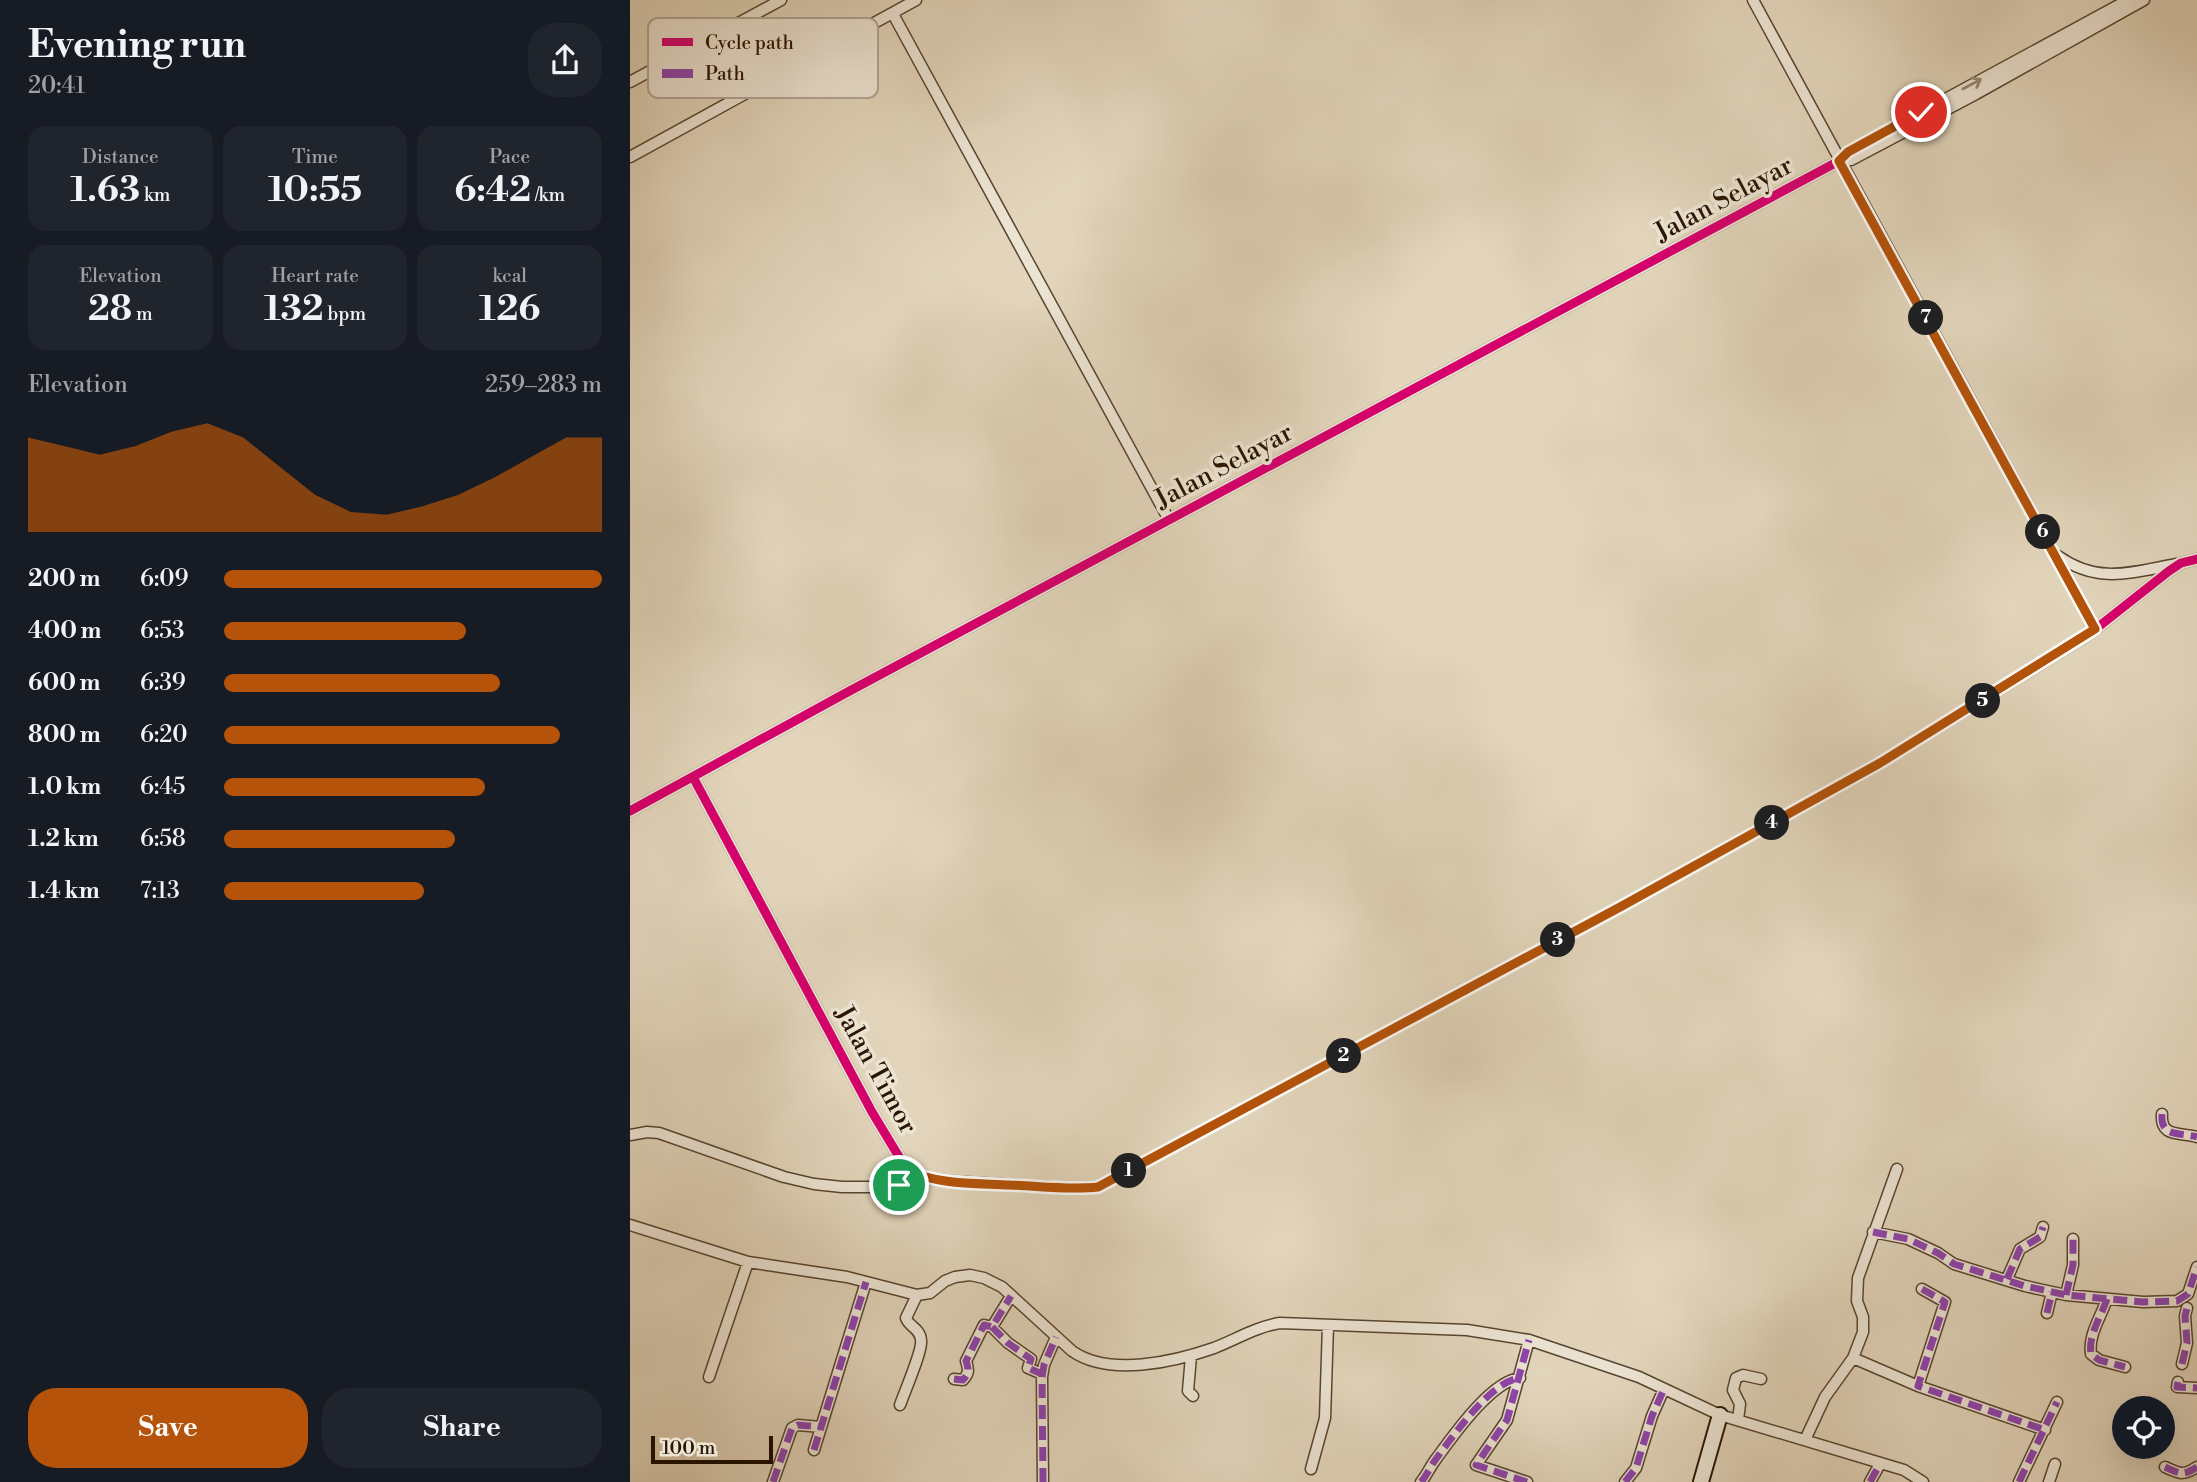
<!DOCTYPE html>
<meta charset="utf-8">
<style>
:root{--surface:#171b24;--page:#20242c;--text:#f1f3f6;--muted:#9ea1a6;--accent:#b45309}
body{margin:0;font-family:"Libre Bodoni",serif;background:var(--page);color:var(--text);height:100vh;display:flex;flex-direction:column;font-size:26px;white-space:nowrap}
*{box-sizing:border-box;margin:0}
p{font-size:23px;color:var(--muted)}
.icon{flex:none;width:38px;height:38px;fill:none;stroke:currentColor;stroke-width:2;stroke-linecap:round;stroke-linejoin:round}
.map{position:relative;flex:1;overflow:hidden}
.sheet{display:flex;flex-direction:column;background:var(--surface);width:630px}
.sheet>*{flex:none}
.tools{position:absolute;left:1482px;top:1396px;display:grid;gap:14px}
.tools a{display:grid;place-items:center;width:63px;height:63px;border-radius:50%;background:var(--surface);box-shadow:0 7px 28px #0002;font-size:35px}
.scale{position:absolute;left:21px;bottom:18px;width:122px;box-sizing:border-box;padding-left:7px;border:4px solid #2a1500;border-top:0;font-size:19px;line-height:24px;white-space:nowrap;color:#2a1500;-webkit-text-stroke:5px #ece4d3;paint-order:stroke}
.pin{position:absolute;display:grid;place-items:center;width:60px;height:60px;color:#fff;margin:-30px;border:4px solid #fff;border-radius:50%;box-shadow:0 2px 7px #0007}
.km{position:absolute;width:35px;height:35px;margin:-18px;border-radius:50%;background:#222;color:#fff;font-size:19px;line-height:35px;text-align:center}
.round{display:grid;place-items:center;flex:none;width:74px;height:74px;border-radius:28px;background:var(--page)}
.headline{display:flex;align-items:center;justify-content:space-between;height:119px;padding:0 28px}
h1{font-size:38px;font-weight:700;line-height:52px}
.figures{display:grid;grid-template-columns:repeat(3,1fr);gap:10px;height:119px;padding:7px 28px}
.figures div{display:grid;align-content:center;border-radius:18px;background:var(--page);text-align:center}
.figures b{font-size:35px;font-weight:700}
.figures small{font-size:19px;font-weight:400}
.figures p{font-size:19px}
.chart{height:196px;padding:14px 28px}
.chart p{display:flex;justify-content:space-between}
.chart svg{width:100%;height:126px;margin-top:7px;fill:var(--accent);opacity:.7}
.action{display:flex;gap:14px;margin-top:auto;padding:14px 28px}
.action a{flex:1;height:80px;border-radius:28px;background:var(--accent);color:#fff;font-size:28px;font-weight:700;line-height:80px;text-align:center}
.action a+a{background:var(--page);color:var(--text)}
ul{padding:0 28px;list-style:none;font-size:23px}
li{display:grid;grid-template-columns:112px 84px 1fr;align-items:center;height:52px}
li i{height:18px;border-radius:9px;background:var(--accent)}
main{display:flex;flex:1;min-height:0}
.map>svg:first-child{display:block}
</style>
<main>
<section class="sheet">
<div class="headline"><div><h1>Evening run</h1><p>20:41</p></div><a class="round"><svg class="icon" aria-label="share" viewBox="0 0 24 24"><path d="M12 15V3M7 8l5-5 5 5M5 13v7h14v-7"/></svg></a></div>
<div class="figures">
<div><p>Distance</p><b>1.63<small> km</small></b></div>
<div><p>Time</p><b>10:55</b></div>
<div><p>Pace</p><b>6:42<small> /km</small></b></div>
</div>
<div class="figures">
<div><p>Elevation</p><b>28<small> m</small></b></div>
<div><p>Heart rate</p><b>132<small> bpm</small></b></div>
<div><p>kcal</p><b>126</b></div>
</div>
<div class="chart"><p><span>Elevation</span>259–283 m</p>
<svg viewBox="0 0 160 44" preserveAspectRatio="none"><path d="M0 44V11L10 14L20 17L30 14L40 9L50 6L60 11L70 21L80 31L90 37L100 38L110 35L120 31L130 25L140 18L150 11L160 11V44z"/></svg>
</div>
<ul>
<li><b>200 m</b>6:09<i style="width:100%"></i></li>
<li><b>400 m</b>6:53<i style="width:64%"></i></li>
<li><b>600 m</b>6:39<i style="width:73%"></i></li>
<li><b>800 m</b>6:20<i style="width:89%"></i></li>
<li><b>1.0 km</b>6:45<i style="width:69%"></i></li>
<li><b>1.2 km</b>6:58<i style="width:61%"></i></li>
<li><b>1.4 km</b>7:13<i style="width:53%"></i></li>
</ul>
<div class="action"><a>Save</a><a>Share</a></div>
</section>
<div class="map">
<svg width="1567" height="1482" viewBox="0 0 1567 1482">
<rect width="100%" height="100%" fill="#e2d5bb"/>
<filter id="stains"><feTurbulence type="fractalNoise" baseFrequency=".00286" numOctaves="4"/><feColorMatrix values="0 0 0 0 .2 0 0 0 0 .09 0 0 0 0 .02 0 0 0 .5 -.17"/></filter>
<radialGradient id="worn" r=".72"><stop offset=".6" stop-color="#630" stop-opacity="0"/><stop offset="1" stop-color="#630" stop-opacity=".3"/></radialGradient>
<g fill="none" stroke-linecap="round" stroke-linejoin="round">
<g stroke="#58452f" stroke-width="13">
<path id="street" d="M1123 0 1465 629
M1498 0 1218 152 1209 161 1221 160 1346 94 1514 0
M263 14 539 520
M0 82 151 0
M0 157 286 0
M1428 556C1469 585 1502 572 1547 564
M63 777 242 1112 277 1170 295 1178 320 1181 430 1188 468 1187 992 906 1250 763 1458 635 1539 571 1551 563 1567 559
M0 811 214 694 1209 161
M1532 1114C1530 1138 1550 1132 1567 1137
M0 1135 17 1132 29 1133 154 1177 184 1184 212 1187H263L269 1185 277 1170
M0 1225 118 1262 217 1277 287 1295 300 1293 315 1281 325 1277 340 1275 354 1278 372 1287 442 1351C479 1377 544 1362 584 1348 607 1339 626 1327 650 1323L837 1330 899 1340 1009 1377 1090 1415 1274 1470 1293 1482
M1243 1232 1278 1239 1308 1253 1324 1264 1395 1286 1436 1295 1513 1302 1547 1301 1558 1294 1567 1267
M1377 1279 1390 1249 1410 1237 1413 1227
M1436 1295 1443 1265V1239
M1477 1299C1471 1317 1458 1335 1461 1354L1469 1360 1495 1367
M1417 1313 1422 1292
M362 1327 378 1343 401 1359 398 1368 412 1374
M561 1356 558 1391 563 1396
M1223 1358 1288 1386 1415 1430
M1552 1364 1557 1343 1555 1316 1557 1308
M79 1377 118 1262
M324 1379 333 1380C339 1373 339 1370 336 1361L354 1325 362 1327 381 1296
M1548 1382 1547 1387 1567 1388
M1288 1386 1315 1302 1292 1289
M270 1405C274 1393 293 1350 291 1340 290 1328 279 1327 276 1318L287 1295
M1108 1420 1110 1404 1103 1390 1106 1378 1113 1375 1131 1379
M1175 1440 1195 1397 1223 1358 1233 1332V1317L1227 1301 1228 1278 1267 1169
M184 1450 236 1282
M1535 1467C1550 1474 1553 1476 1567 1467
M681 1469 695 1418 698 1325
M143 1482 162 1428 168 1425 191 1427
M413 1482 412 1377 414 1365 426 1337
M791 1482C797 1475 800 1467 806 1459 823 1436 861 1381 890 1378
M897 1482 846 1465 877 1420 899 1340
M995 1482 1006 1468 1022 1416 1034 1389
M1240 1482 1250 1464
M1389 1482 1427 1402
M1419 1482 1425 1464"/>
</g>
<g stroke="#2a1500" stroke-width="18">
<path id="secondary" d="M1071 1482 1090 1415"/>
</g>
<use href="#street" stroke="#ece4d3" stroke-width="10"/>
<use href="#secondary" stroke="#ece4d3" stroke-width="14"/>
<path stroke="#8e44ad" stroke-width="7" stroke-dasharray="14 7" stroke-linecap="butt" d="M1532 1114C1530 1138 1550 1132 1567 1137
M1243 1232 1278 1239 1308 1253 1324 1264 1395 1286 1436 1295 1513 1302 1547 1301 1558 1294 1567 1267
M1377 1279 1390 1249 1410 1237 1413 1227
M1292 1289 1315 1302 1288 1386 1415 1430
M1436 1295 1443 1265V1239
M1477 1299C1471 1317 1458 1335 1461 1354L1469 1360 1495 1367
M1417 1313 1422 1292
M362 1327 378 1343 401 1359 398 1368 412 1374
M1552 1364 1557 1343 1555 1316 1557 1308
M324 1379 333 1380C339 1373 339 1370 336 1361L354 1325 362 1327 381 1296
M1548 1382 1547 1387 1567 1388
M184 1450 236 1282
M1535 1467C1550 1474 1553 1476 1567 1467
M143 1482 162 1428 168 1425 191 1427
M413 1482 412 1377 414 1365 426 1337
M791 1482C797 1475 800 1467 806 1459 823 1436 861 1381 890 1378
M897 1482 846 1465 877 1420 899 1340
M995 1482 1006 1468 1022 1416 1034 1389
M1240 1482 1250 1464
M1389 1482 1427 1402"/>
<g stroke="#ece4d3" stroke-width="13">
<path id="cycleway" d="M63 777 242 1112 277 1170 295 1178 320 1181 430 1188 468 1187 992 906 1250 763 1458 635 1539 571 1551 563 1567 559
M0 811 214 694 1209 161"/>
</g>
<use href="#cycleway" stroke="#d6006c" stroke-width="9"/>
</g>
<defs><path id="oneway-shaft" d="M-6 0H5M1.5-3L5.5 0L1.5 3" fill="none" stroke-width="1.6" stroke-linecap="round" stroke-linejoin="round" transform="scale(1.75)"/></defs>
<use stroke="#958774" href="#oneway-shaft" transform="translate(1342 84) rotate(-28)"/>
<g fill="none" stroke-linecap="round" stroke-linejoin="round">
<g stroke="#fff" stroke-width="14">
<path id="route" d="M269 1185 277 1170C308 1185 346 1183 380 1185 409 1186 439 1190 468 1187L992 906 1250 763 1465 629 1209 161 1218 152 1291 112"/>
</g>
<use href="#route" stroke="#b45309" stroke-width="9"/>
</g>
<g text-anchor="middle" dominant-baseline="central" stroke-width="7" stroke-linejoin="round" paint-order="stroke">
<g font-size="26" fill="#2a1500" stroke="#ece4d3">
<text transform="translate(1094 199) rotate(-28)">Jalan Selayar</text>
<text transform="translate(594 466) rotate(-28)">Jalan Selayar</text>
<text transform="translate(246 1070) rotate(61)">Jalan Timor</text>
</g>
</g>
<rect x="18" y="18" width="230" height="80" rx="10" fill="#ece4d3" stroke="#b2a694" stroke-width="2"/>
<rect x="32" y="38" width="31" height="8" fill="#d6006c"/>
<rect x="32" y="69" width="31" height="9" fill="#8e44ad"/>
<g font-size="19" fill="#2a1500">
<text x="75" y="49">Cycle path</text>
<text x="75" y="80">Path</text>
</g>
<rect width="100%" height="100%" filter="url(#stains)"/>
<rect width="100%" height="100%" fill="url(#worn)"/>
</svg>
<div class="tools">
<a><svg class="icon" aria-label="locate" viewBox="0 0 24 24"><circle cx="12" cy="12" r="6"/><path d="M12 2v4M12 18v4M2 12h4M18 12h4"/></svg></a>
</div>
<div class="scale">100 m</div>
<div class="pin" style="left:269px;top:1185px;background:#1e9e55"><svg class="icon" aria-label="arrive" viewBox="0 0 24 24"><path d="M6 21V4h12l-3 4 3 4H6"/></svg></div>
<div class="pin" style="left:1291px;top:112px;background:#d93025"><svg class="icon" aria-label="check" viewBox="0 0 24 24"><path d="M5 12l5 5 9-10"/></svg></div>
<b class="km" style="left:499px;top:1171px">1</b>
<b class="km" style="left:714px;top:1056px">2</b>
<b class="km" style="left:928px;top:940px">3</b>
<b class="km" style="left:1142px;top:823px">4</b>
<b class="km" style="left:1353px;top:701px">5</b>
<b class="km" style="left:1413px;top:532px">6</b>
<b class="km" style="left:1296px;top:318px">7</b>
</div>
</main>
